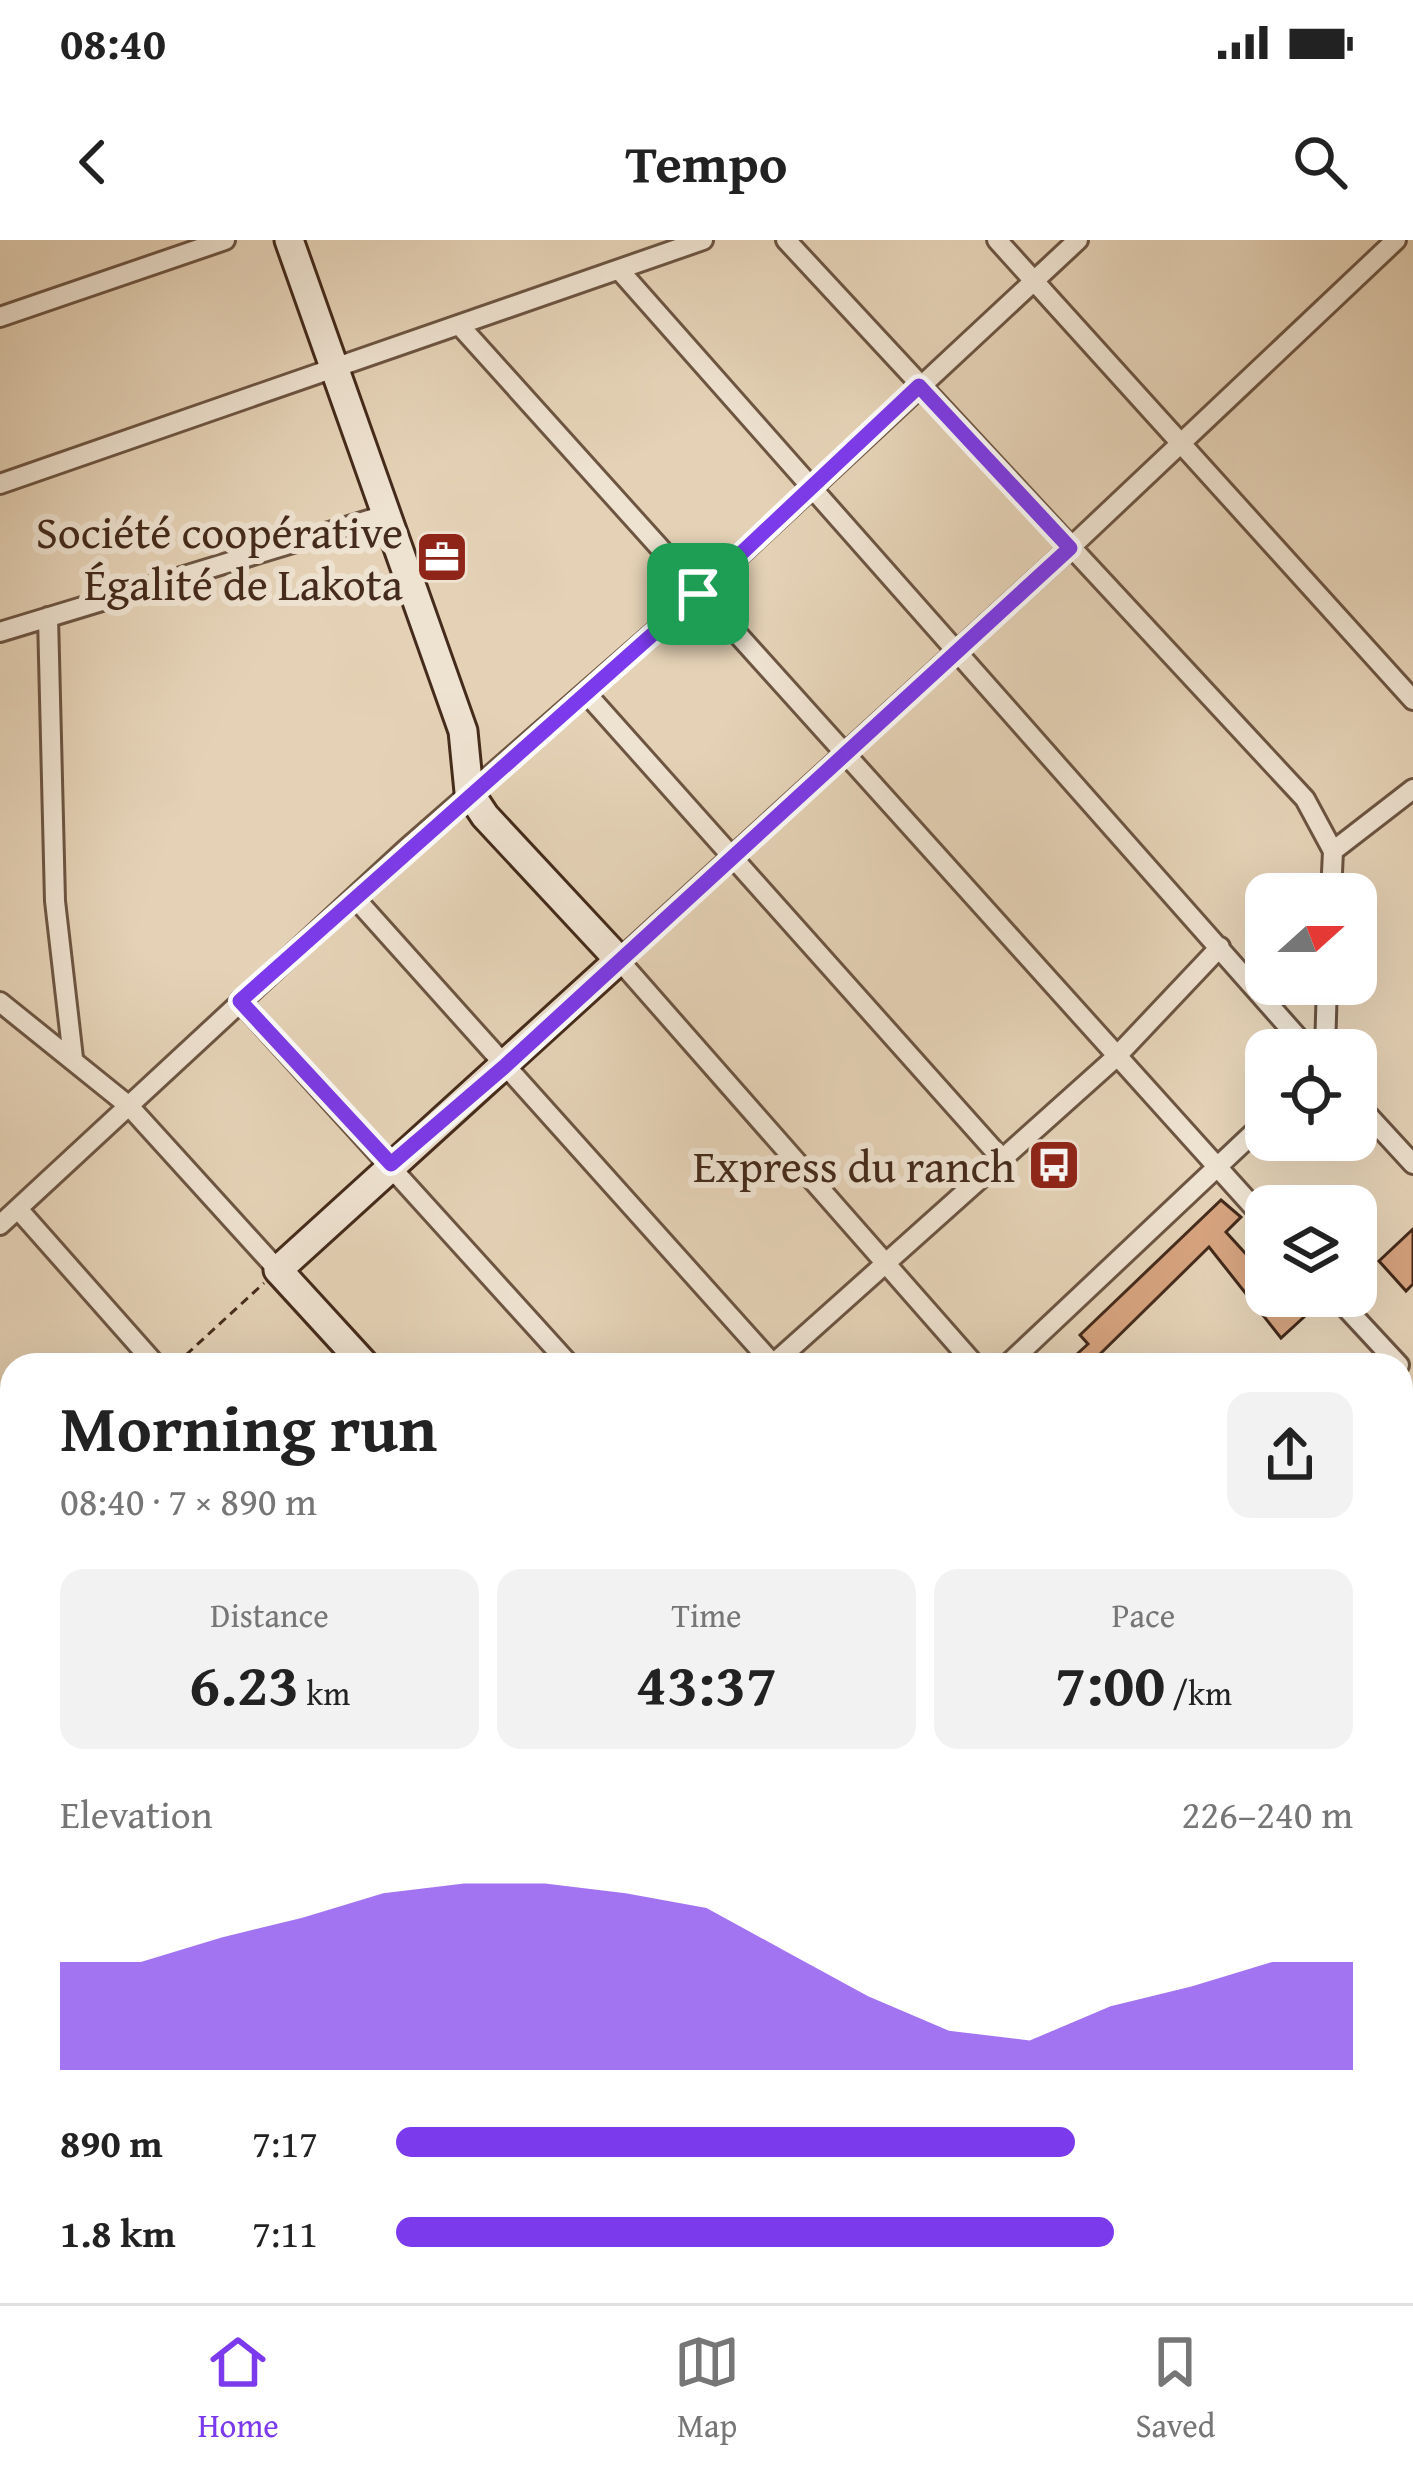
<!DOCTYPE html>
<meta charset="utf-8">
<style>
:root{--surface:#fff;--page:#f2f2f2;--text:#222;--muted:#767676;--line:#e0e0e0;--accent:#7c3aed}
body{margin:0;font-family:"Gentium Book Plus",serif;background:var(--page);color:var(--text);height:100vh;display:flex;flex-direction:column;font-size:45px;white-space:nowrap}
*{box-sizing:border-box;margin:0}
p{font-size:39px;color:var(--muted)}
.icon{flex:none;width:66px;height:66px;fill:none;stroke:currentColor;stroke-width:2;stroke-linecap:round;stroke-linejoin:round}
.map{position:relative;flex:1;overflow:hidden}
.drawer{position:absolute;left:0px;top:1113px;width:1413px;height:951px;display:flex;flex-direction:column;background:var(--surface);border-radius:36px 36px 0 0;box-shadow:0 12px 48px #0002}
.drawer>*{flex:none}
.needle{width:78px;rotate:69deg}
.tools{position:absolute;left:1245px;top:633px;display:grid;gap:24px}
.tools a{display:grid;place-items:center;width:132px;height:132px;border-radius:24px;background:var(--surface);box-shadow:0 12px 48px #0002;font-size:60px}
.pin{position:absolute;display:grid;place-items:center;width:102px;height:102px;color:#fff;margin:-51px;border-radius:24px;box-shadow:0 6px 18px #0006}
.round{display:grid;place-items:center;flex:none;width:126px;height:126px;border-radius:24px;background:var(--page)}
.summary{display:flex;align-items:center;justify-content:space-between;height:204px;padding:0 60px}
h1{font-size:66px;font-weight:700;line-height:90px}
.figures{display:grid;grid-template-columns:repeat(3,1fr);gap:18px;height:204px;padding:12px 60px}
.figures div{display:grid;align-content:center;border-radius:24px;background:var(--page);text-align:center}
.figures b{font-size:60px;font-weight:700}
.figures small{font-size:33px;font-weight:400}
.figures p{font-size:33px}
.chart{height:336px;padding:24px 60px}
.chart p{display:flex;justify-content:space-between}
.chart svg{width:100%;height:216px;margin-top:12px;fill:var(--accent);opacity:.7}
ul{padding:0 60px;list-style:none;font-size:39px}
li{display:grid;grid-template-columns:192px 144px 1fr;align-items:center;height:90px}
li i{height:30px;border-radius:15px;background:var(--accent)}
.status{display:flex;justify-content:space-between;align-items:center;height:84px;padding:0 60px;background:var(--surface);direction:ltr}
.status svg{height:33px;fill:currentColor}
header{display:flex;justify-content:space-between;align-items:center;height:156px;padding:0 60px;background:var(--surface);font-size:54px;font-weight:700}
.tabs{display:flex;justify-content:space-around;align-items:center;height:168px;border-top:3px solid var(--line);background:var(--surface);font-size:33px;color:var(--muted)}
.tabs a{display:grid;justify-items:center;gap:6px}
.tabs .selected{color:var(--accent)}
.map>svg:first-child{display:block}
</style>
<div class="status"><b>08:40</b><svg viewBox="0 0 49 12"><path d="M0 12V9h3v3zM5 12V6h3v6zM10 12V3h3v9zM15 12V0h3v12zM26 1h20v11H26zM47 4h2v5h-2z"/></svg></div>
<header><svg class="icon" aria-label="back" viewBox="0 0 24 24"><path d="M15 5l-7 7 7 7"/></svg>Tempo<svg class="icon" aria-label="search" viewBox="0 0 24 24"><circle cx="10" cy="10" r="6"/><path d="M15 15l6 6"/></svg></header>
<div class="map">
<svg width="1413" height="2063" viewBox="0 0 1413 2063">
<rect width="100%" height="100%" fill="#e5d2b6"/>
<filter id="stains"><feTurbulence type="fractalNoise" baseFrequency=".00167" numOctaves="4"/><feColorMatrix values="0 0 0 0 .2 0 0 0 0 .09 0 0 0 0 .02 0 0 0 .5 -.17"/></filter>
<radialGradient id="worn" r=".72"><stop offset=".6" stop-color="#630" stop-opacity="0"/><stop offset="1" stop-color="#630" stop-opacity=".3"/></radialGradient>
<path fill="#d6a37e" stroke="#452b1b" stroke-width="3" d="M1221 960 1241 977 1226 992 1266 1036V1056H1284L1304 1077 1281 1098 1209 1007 1095 1119 1101 1125H1065L1088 1104 1080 1095Z
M1413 989V1044L1406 1051 1379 1021Z"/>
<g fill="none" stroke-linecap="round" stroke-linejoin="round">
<g stroke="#6d5542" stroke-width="24">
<path id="street" d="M786 0 1305 559 1333 611 1331 654
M997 0 1413 460
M621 32 1309 810
M0 77 225 0
M461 87 1266 981
M0 244 703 0
M48 377 55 661 73 818
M0 392 385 275
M586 453 1001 918
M1333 611 1413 549
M355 658 773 1124
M240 761 570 1125
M0 762 129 866 278 1030
M1325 810 1327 744
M1356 862 1413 924
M18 969 156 1125
M0 985 406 609 698 354 1078 0
M1335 1056 1399 1125
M772 1125 1115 818 1220 707
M975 1125 619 720 1070 308 1396 0
M1007 1125 1266 881
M0 1221 12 1224
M0 1272 12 1264
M1401 1504 1413 1518
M0 1610 12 1615
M3 1768 12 1676
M0 2032 12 2015
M453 2052 459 2063
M741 2052 745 2063
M651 2063 673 2052"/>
</g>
<g stroke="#452b1b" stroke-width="33">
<path id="secondary" d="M289 0 463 491 469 552 485 576 619 720 278 1030 365 1125
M1401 1399 1413 1388
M0 1429 12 1434
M191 2063 199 2052"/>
</g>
<path stroke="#452b1b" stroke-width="3" stroke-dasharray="9 6" stroke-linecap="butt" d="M175 1125 264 1043"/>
<use href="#street" stroke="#eee2d0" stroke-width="18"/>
<use href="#secondary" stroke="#eee2d0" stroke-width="27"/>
</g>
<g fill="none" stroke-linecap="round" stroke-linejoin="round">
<g stroke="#fff" stroke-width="24">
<path id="route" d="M919 146 1070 308 504 827 391 924 240 761 698 354Z"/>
</g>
<use href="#route" stroke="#7c3aed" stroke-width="15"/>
</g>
<defs>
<g id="office-square" transform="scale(2.7)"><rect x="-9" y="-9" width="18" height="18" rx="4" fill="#8f2418" stroke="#eee2d0"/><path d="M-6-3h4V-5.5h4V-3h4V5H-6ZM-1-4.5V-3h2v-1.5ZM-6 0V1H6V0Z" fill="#fff"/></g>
<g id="bus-square" transform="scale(2.7)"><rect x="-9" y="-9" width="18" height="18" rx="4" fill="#8f2418" stroke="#eee2d0"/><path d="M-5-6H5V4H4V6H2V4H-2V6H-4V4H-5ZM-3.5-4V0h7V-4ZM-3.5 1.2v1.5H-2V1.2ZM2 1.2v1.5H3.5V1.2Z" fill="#fff"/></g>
</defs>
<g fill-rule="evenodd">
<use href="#office-square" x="442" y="317"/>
<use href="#bus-square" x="1054" y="925"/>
</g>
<g text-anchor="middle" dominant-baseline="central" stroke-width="12" stroke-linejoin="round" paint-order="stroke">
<g font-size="45" fill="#452b1b" stroke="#eee2d0" text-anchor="end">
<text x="403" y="291">Société coopérative<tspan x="403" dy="52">Égalité de Lakota</tspan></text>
<text x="1015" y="925">Express du ranch</text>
</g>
</g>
<rect width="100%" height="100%" filter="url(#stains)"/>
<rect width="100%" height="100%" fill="url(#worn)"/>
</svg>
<div class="tools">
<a><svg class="needle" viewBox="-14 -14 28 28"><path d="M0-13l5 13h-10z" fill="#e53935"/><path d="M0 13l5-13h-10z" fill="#767676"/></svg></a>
<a><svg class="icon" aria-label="locate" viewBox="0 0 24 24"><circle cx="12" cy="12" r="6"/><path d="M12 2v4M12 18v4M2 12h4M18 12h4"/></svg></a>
<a><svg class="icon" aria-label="layers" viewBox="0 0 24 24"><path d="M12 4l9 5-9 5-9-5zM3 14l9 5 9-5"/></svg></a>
</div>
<div class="pin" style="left:698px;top:354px;background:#1e9e55"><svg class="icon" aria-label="arrive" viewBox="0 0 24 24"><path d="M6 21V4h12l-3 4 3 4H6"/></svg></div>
<section class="drawer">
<div class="summary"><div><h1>Morning run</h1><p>08:40 · 7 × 890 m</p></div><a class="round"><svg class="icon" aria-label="share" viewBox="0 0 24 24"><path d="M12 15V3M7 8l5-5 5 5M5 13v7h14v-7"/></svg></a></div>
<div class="figures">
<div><p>Distance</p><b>6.23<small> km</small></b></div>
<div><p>Time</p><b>43:37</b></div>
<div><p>Pace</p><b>7:00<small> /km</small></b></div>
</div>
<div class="chart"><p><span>Elevation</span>226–240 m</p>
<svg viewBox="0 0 160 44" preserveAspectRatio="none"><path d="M0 44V22L10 22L20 17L30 13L40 8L50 6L60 6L70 8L80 11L90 20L100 29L110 36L120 38L130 31L140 27L150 22L160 22V44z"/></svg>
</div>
<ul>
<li><b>890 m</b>7:17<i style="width:71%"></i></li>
<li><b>1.8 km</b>7:11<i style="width:75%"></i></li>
</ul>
</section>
</div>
<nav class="tabs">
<a class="selected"><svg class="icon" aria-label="home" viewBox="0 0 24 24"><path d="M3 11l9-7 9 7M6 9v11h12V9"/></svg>Home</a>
<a><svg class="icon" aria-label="map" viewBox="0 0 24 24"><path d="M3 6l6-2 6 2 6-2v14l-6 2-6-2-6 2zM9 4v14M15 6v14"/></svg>Map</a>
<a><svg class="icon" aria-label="saved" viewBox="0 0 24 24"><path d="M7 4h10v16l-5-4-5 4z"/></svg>Saved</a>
</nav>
